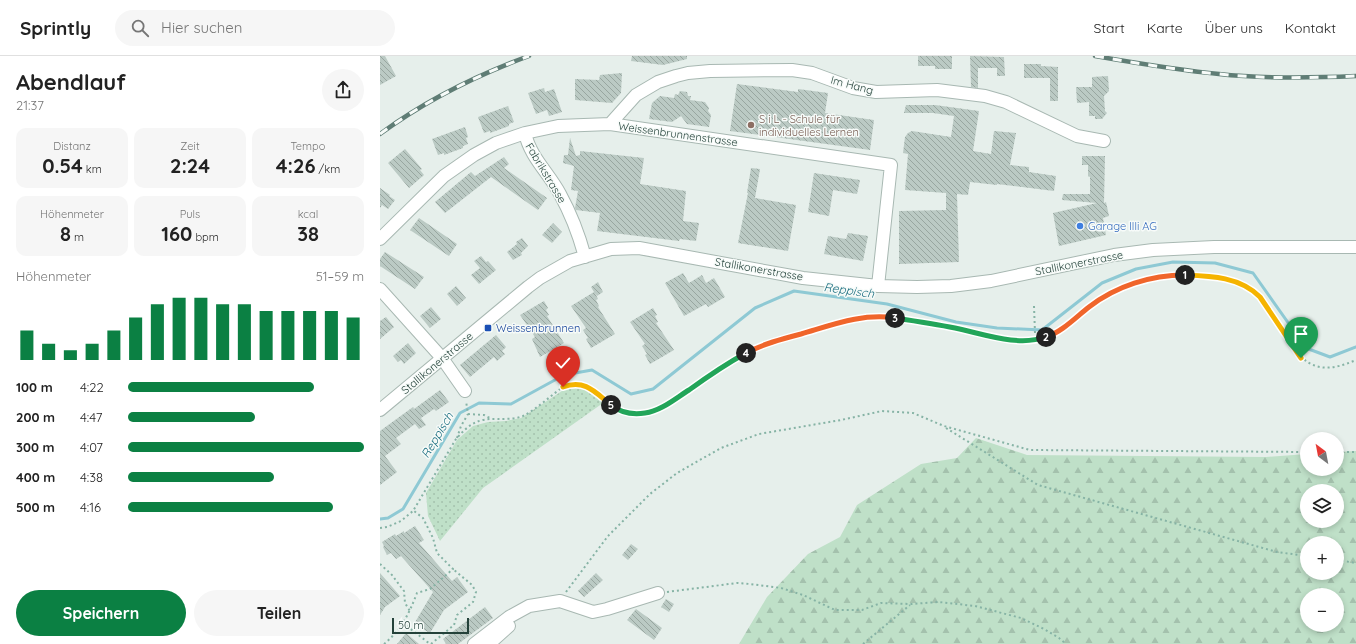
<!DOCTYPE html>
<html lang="de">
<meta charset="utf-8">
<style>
:root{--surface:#fff;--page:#f6f6f6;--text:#222;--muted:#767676;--line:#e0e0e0;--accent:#0b8043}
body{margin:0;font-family:Quicksand,sans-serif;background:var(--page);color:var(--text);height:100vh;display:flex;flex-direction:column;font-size:15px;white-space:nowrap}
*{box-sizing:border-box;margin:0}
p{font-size:13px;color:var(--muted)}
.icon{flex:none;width:22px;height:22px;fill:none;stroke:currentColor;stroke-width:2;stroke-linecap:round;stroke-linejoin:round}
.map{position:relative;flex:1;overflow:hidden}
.drawer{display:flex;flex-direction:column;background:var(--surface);width:380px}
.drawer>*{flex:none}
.needle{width:26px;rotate:328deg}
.buttons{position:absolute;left:920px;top:376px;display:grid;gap:8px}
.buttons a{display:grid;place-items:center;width:44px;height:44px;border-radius:50%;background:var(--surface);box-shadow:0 2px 6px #0003;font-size:20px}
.scale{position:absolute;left:12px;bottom:10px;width:77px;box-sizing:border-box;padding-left:4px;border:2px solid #24423a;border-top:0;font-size:11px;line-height:14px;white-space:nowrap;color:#24423a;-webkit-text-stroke:3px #f7fbf9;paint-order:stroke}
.pin{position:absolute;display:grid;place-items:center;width:34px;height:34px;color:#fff;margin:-41px -17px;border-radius:50% 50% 50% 0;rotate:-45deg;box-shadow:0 0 4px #0007}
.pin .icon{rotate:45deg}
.km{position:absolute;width:20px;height:20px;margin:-10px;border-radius:50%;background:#222;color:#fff;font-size:11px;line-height:20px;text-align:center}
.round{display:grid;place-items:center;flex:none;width:42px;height:42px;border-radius:21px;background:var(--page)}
.summary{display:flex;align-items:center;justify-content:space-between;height:68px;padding:0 16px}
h1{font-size:22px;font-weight:700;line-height:30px}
.metrics{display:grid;grid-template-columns:repeat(3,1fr);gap:6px;height:68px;padding:4px 16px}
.metrics div{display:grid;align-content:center;border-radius:10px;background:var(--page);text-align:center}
.metrics b{font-size:20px;font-weight:700}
.metrics small{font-size:11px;font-weight:400}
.metrics p{font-size:11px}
.chart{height:112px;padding:8px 16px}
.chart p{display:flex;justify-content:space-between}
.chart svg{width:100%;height:72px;margin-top:4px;stroke:var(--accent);stroke-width:6}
.cta{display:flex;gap:8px;margin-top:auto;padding:8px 16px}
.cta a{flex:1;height:46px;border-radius:24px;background:var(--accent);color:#fff;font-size:16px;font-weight:700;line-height:46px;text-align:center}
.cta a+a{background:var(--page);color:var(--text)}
ul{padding:0 16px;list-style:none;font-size:13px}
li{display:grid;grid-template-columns:64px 48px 1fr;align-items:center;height:30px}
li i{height:10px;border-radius:5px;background:var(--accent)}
header{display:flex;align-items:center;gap:24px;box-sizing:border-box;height:56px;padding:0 20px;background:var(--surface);border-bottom:1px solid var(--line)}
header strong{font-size:19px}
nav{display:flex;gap:22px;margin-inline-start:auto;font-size:14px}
.search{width:280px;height:36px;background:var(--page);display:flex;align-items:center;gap:10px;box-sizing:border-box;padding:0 14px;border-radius:22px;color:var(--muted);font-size:15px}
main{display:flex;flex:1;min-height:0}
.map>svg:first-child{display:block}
</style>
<header>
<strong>Sprintly</strong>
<div class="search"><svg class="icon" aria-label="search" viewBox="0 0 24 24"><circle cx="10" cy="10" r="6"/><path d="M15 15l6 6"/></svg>Hier suchen</div>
<nav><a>Start</a><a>Karte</a><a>Über uns</a><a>Kontakt</a></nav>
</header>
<main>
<section class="drawer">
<div class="summary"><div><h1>Abendlauf</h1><p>21:37</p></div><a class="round"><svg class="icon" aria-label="share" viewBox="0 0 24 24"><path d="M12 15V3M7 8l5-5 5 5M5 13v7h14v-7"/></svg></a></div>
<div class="metrics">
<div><p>Distanz</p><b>0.54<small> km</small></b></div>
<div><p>Zeit</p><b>2:24</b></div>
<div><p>Tempo</p><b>4:26<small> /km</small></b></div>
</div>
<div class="metrics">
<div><p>Höhenmeter</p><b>8<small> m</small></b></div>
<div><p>Puls</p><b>160<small> bpm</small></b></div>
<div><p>kcal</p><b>38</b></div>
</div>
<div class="chart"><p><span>Höhenmeter</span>51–59 m</p>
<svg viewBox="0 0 160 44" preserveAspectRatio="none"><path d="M5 44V26M15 44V34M25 44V38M35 44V34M45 44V26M55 44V18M65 44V10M75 44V6M85 44V6M95 44V10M105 44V10M115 44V14M125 44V14M135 44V14M145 44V14M155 44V18"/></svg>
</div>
<ul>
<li><b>100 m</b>4:22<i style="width:79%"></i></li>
<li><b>200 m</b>4:47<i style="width:54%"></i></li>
<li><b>300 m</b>4:07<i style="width:100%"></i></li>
<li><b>400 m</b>4:38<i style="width:62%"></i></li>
<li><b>500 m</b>4:16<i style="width:87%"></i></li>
</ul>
<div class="cta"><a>Speichern</a><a>Teilen</a></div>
</section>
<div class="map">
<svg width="976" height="588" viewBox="0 0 976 588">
<defs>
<pattern id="forest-firs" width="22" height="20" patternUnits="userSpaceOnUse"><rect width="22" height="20" fill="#bfe0c8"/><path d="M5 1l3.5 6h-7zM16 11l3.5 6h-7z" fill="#a4c1ad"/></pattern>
<pattern id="garden-dots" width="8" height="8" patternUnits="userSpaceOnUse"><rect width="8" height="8" fill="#bfe0c8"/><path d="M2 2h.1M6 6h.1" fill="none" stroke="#a4c1ad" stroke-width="1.8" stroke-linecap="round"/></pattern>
<pattern id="building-back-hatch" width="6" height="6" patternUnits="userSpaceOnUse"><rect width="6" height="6" fill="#bbcac4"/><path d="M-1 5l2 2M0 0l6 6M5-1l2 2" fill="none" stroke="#98a6a0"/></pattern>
</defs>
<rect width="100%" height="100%" fill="#e6efeb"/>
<path fill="url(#forest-firs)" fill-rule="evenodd" d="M596 382 647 399 886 401 927 398V413H957V396L976 395V588H359L387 541 428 498 460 481 477 449 541 408 577 402ZM927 435H957V465H927ZM927 487H957V517H927ZM927 539H957V569H927Z"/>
<path fill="url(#garden-dots)" d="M202 332 223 347 103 432 60 485 48 460 46 437 77 384 93 370 108 366 126 365 141 362 185 333Z"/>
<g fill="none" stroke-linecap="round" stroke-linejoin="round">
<path stroke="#8ec9d4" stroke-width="3" d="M0 463 8 462 23 453 80 357 99 347 131 348 184 319 212 314 251 338 273 333 375 252 414 235 507 248 576 266 617 272 662 274 722 227 756 213 793 206 835 207 873 217 926 292 950 301 976 291"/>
</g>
<path fill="url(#building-back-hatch)" d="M0 0H5L16 20 0 29Z
M252 0H307V3L283 9 251 5Z
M538 0H572V13H555V10H538Z
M590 0 624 1 625 20H617V12H598V32L591 31Z
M644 8H661V10L678 11V45H670V22H644Z
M242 17 241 37 232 47 195 44V23L219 24 220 19Z
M728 20 729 35 724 40 725 55 727 57 722 63H715V60H709V46L697 47 696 31H712V21Z
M357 28 418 36V33L448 37 445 57 494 64 490 94 350 75Z
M164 32 165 36 174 33 182 56 169 60 167 54 156 58 148 37Z
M300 35 307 36 308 40H311L310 44 325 46 329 52 328 55 331 59 329 71 307 68 301 60 292 66 269 63 272 47 280 40 294 42 295 38 298 39Z
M526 49H555L599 55 593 95 611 98 614 75 636 77 630 109 649 111V116L676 120 674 135 617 128V129L590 126 588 139 577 138 579 206 519 208V155L566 154V137L525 134 528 98 523 97 525 81 528 77 532 75 571 81 574 60 553 57H524Z
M128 50 134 66 129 68V70L110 77V75L104 77 98 61Z
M85 71 88 81 86 82 88 88 83 90V92L64 99V97L58 99 52 83Z
M190 82 196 100 200 99V95L264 102 260 128 306 135 303 165 319 167 316 185 300 183 299 185 217 175 220 157 196 154 195 152 198 135 191 134 194 110 183 107 184 99H188Z
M25 93 42 113 40 114 44 119 29 132 8 107Z
M702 100H725L724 147 726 146 729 160 723 162 726 179 679 190 673 157 717 147 682 144 683 138H710V121L708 120V109H702Z
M124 101 129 108 124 112 167 142 158 154 111 121 65 157 55 146 91 116 95 120Z
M371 112 380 113 375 142 416 149 408 195 358 187 368 137H367Z
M434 117 480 124 477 138 453 134 449 160 428 156Z
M0 132 10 139 9 140 15 144 8 153 2 149 0 152Z
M39 162 77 188 69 200 30 174Z
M173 167 182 176 172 187 162 179Z
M468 177 488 180 483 205 444 198 448 180 466 183Z
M142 182 148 190 141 197 142 199 133 204 127 196 137 188 136 186Z
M5 196 44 221 35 233 0 210V203Z
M101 200 106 206 108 205 116 214 99 228 91 219 100 212 94 205Z
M303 217 309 227 322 219 326 227 334 222 345 241 328 251 326 248 304 260 285 227Z
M218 226 223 236 217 240 215 237 218 243 216 244 219 250 218 251 235 278 211 292 206 283 208 282 203 274 206 272 191 250 214 236 211 231Z
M76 230 86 242 77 250 67 238Z
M164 245 168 252 166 254 169 259 167 260 184 287 160 301 152 283 155 281 140 259Z
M51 251 61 263 50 272 40 260Z
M273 252 277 259 275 260 278 266 276 267 294 294 270 308 265 299 267 298 262 290 265 288 250 266Z
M6 261 14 271 0 283V265Z
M116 279 126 291 122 295 125 298 117 305 114 301 90 321 80 309Z
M28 287 36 297 24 308 21 304 18 306 13 300Z
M60 334 69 346 56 355 54 353 41 362 46 369 39 373 35 368 16 382 21 388 5 400 17 416 0 429V375L33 351 34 353Z
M35 470 44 484 39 487 72 525 77 521 88 536 64 554 50 577 34 568 53 536 21 500 16 503 11 497 7 499 3 491 4 490 2 486 15 478 16 480 24 475V477Z
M251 488 258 493 248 504 242 499Z
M0 517 20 540 5 551 0 559Z
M216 517 223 524 204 541 198 535Z
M286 543 294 548 289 556 281 551Z
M105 551 113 562 78 588H66L63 583Z
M256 553 282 572 274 584 247 564Z
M26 577 39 588H17Z"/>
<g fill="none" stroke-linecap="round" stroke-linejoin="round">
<g stroke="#a8b8b2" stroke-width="14">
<path id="minor" d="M230 68 256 39 278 26 296 20 308 17 330 15 412 14 432 17 473 32 496 36 557 34 605 40 626 46 697 80 724 85
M145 77C150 101 169 117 180 138 191 158 199 179 205 201
M0 183 64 120 94 99 116 87 145 77 178 70 230 68 511 109 498 230
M0 233 62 302 85 335
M0 354 148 231 160 222 190 205 231 193 259 192 423 222 498 230 537 231 571 230 611 225 734 199 773 194 834 191H976
M94 588 129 561 149 550 180 545 213 556 227 553 278 537
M109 588 129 570"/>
</g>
<path stroke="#86b3a5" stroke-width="2" stroke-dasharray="2 3" stroke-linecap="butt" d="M654 250 655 277 658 284
M88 358 104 359 110 362
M566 372 658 429 897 496 927 500
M77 382 81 370 88 358 86 345
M957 396H976
M0 472 7 471 21 465 33 455 76 383C89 368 98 362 118 363 126 363 135 363 143 360 157 353 170 340 183 331 212 321 220 346 242 356 249 359 257 358 265 357 288 354 330 318 352 305 376 290 402 283 429 275 449 269 468 263 488 261 504 259 521 263 537 266 558 269 579 273 600 278 622 282 645 289 667 281 687 273 706 250 726 240 766 218 845 206 880 241L916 295C933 317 953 314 976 304
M957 504 976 507
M0 508 12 519 24 535 25 547 30 555
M186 536 228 480 270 438 297 417 341 392 379 378 461 364 502 355 533 357 564 370 650 394 927 396
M287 536 357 527 370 528 401 532 423 539 455 554H482L501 547 531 548 559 546 595 550 641 562 664 573 679 582 686 588
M23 567 50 588
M4 588C21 574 29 558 37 537L50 533 73 513 57 497 53 482 43 462 34 455
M51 588 74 569 77 559 93 546 96 536 92 529 73 513
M483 588 530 549"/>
<use href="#minor" stroke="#fff" stroke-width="12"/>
<g stroke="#5f7d75" stroke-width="4.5">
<path id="rail" d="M715 0C756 7 797 14 839 18 884 23 930 22 976 20
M0 78C45 45 97 19 149 0"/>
</g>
<use href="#rail" stroke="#f7fbf9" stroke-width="3" stroke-dasharray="9" stroke-linecap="butt"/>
</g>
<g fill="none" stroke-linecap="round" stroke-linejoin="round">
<g stroke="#fff" stroke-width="8">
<path id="split-1" d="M805 219C832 220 860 221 880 241L921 302"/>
</g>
<g stroke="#fff" stroke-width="8">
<path id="split-2" d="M666 281C682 276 696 261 709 251 736 230 771 219 805 219"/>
</g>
<g stroke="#fff" stroke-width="8">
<path id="split-3" d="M515 262C535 265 555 268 575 272 604 278 638 291 666 281"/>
</g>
<g stroke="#fff" stroke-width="8">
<path id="split-4" d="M366 297C383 288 402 283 421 278 452 269 482 257 515 262"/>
</g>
<g stroke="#fff" stroke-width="8">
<path id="split-5" d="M231 349C241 357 252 359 265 357 281 355 296 342 309 334 327 321 346 308 366 297"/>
</g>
<g stroke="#fff" stroke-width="8">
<path id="split-6" d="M183 331C205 323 215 336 231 349"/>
</g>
<use href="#split-1" stroke="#f5b400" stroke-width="5"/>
<use href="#split-2" stroke="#f0652b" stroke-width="5"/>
<use href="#split-3" stroke="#22a559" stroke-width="5"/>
<use href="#split-4" stroke="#f0652b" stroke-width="5"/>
<use href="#split-5" stroke="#22a559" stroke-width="5"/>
<use href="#split-6" stroke="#f5b400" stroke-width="5"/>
</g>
<circle fill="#8d6e63" stroke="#f7fbf9" stroke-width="1.5" cx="371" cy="69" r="4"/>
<circle fill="#3f7fe0" stroke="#f7fbf9" stroke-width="1.5" cx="700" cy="170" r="4"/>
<rect fill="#1a4fb4" stroke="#f7fbf9" stroke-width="1.5" x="104" y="268" width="8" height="8" rx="2"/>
<g text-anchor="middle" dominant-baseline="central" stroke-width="3" stroke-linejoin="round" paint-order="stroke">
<g font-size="11" fill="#24423a" stroke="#f7fbf9">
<text transform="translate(472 29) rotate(15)">Im Hang</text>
<text transform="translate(298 78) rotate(8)">Weissenbrunnenstrasse</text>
<text transform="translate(166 117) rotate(59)">Fabrikstrasse</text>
<text transform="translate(699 207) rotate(-11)">Stallikonerstrasse</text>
<text transform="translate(379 213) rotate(10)">Stallikonerstrasse</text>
<text transform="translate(57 307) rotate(-40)">Stallikonerstrasse</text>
</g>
<g font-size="11" fill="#785e54" stroke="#f7fbf9" text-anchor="start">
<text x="379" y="63">S i L - Schule für<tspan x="379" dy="13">individuelles Lernen</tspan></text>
</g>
<g font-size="11" fill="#366cbe" stroke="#f7fbf9" text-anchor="start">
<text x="708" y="170">Garage Illi AG</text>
</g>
<g font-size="11" fill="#164399" stroke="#f7fbf9" text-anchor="start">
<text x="116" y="272">Weissenbrunnen</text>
</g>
<g font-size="12" font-style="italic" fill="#1c6f80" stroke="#f7fbf9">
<text transform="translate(469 234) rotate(8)">Reppisch</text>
<text transform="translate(57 379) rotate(-59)">Reppisch</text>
</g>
</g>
</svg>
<div class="buttons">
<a><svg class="needle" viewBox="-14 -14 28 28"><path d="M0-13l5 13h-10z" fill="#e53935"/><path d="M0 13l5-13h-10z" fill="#767676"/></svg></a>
<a><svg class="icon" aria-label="layers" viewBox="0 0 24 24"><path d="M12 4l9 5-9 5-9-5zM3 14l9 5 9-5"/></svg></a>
<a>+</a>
<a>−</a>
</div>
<div class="scale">50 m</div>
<div class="pin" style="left:921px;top:302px;background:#1e9e55"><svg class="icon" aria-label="arrive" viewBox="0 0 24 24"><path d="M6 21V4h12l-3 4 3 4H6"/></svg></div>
<div class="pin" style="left:183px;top:331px;background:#d93025"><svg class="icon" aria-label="check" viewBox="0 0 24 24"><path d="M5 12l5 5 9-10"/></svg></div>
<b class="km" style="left:805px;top:219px">1</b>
<b class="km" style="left:666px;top:281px">2</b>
<b class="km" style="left:515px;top:262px">3</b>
<b class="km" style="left:366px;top:297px">4</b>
<b class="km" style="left:231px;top:349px">5</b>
</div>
</main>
